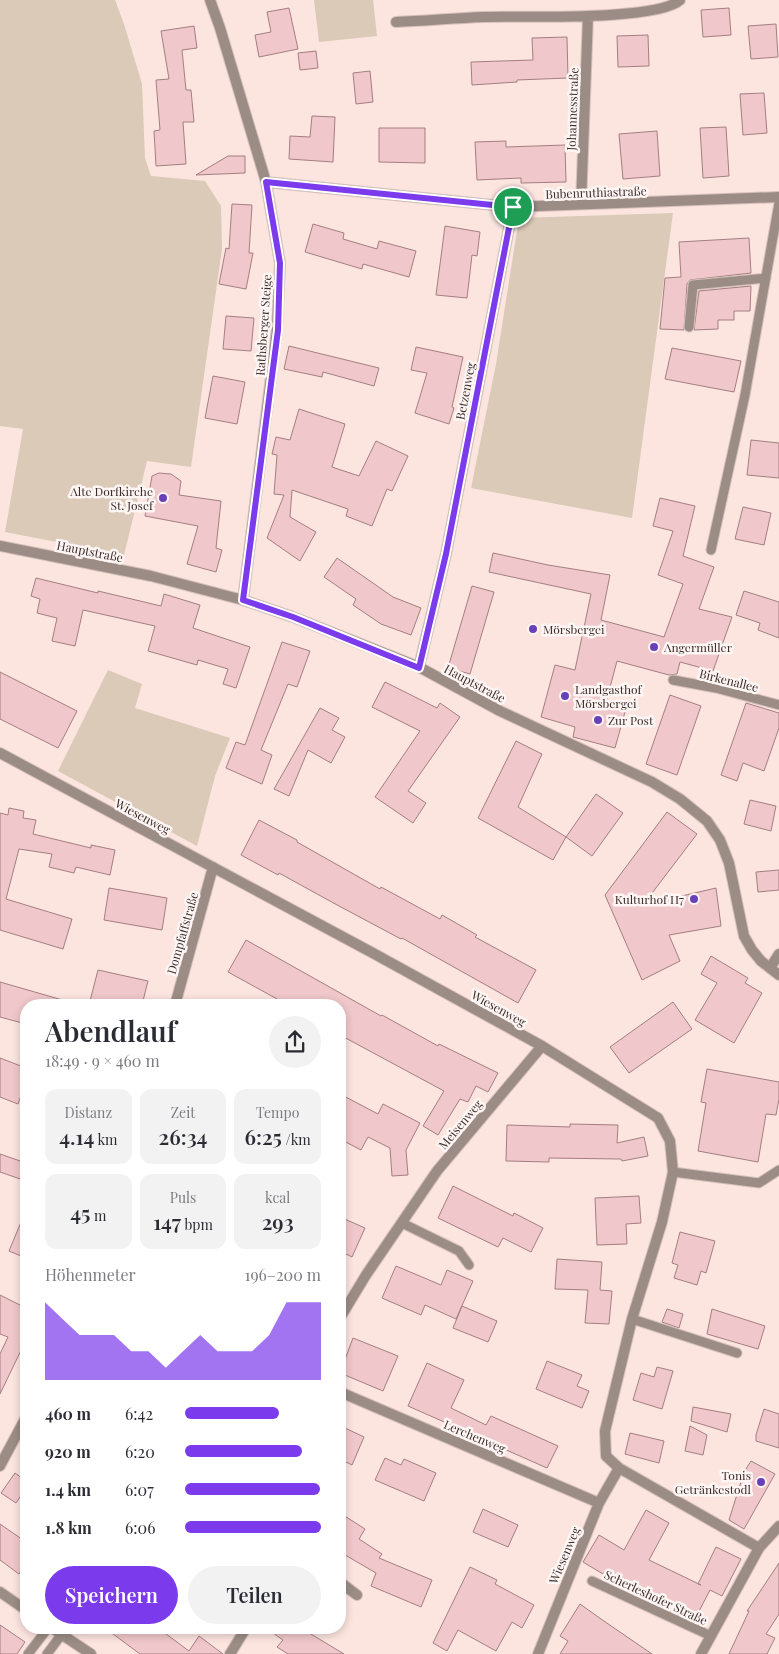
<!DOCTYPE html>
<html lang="de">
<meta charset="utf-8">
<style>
:root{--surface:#fff;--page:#f2f2f3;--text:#2b2b33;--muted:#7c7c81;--accent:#7c3aed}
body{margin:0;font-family:"Playfair Display",serif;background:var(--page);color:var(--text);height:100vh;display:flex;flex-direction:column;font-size:19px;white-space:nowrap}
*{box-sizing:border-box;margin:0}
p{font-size:16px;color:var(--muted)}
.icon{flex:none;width:28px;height:28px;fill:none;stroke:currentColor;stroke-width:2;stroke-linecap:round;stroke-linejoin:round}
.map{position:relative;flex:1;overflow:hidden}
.sheet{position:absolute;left:20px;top:999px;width:326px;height:635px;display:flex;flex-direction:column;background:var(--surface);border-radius:20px;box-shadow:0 2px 8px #0003}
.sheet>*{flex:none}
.pin{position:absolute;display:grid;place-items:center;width:42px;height:42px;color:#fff;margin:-21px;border:2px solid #fff;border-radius:50%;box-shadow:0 1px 5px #0007}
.round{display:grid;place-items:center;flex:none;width:52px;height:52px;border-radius:26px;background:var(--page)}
.head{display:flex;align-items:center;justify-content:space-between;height:85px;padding:0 25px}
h1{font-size:28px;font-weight:600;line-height:38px}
.stats{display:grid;grid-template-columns:repeat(3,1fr);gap:8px;height:85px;padding:5px 25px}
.stats div{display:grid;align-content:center;border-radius:12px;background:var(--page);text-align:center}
.stats b{font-size:21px;font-weight:600}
.stats small{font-size:14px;font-weight:400}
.stats p{font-size:14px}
.chart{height:140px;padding:10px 25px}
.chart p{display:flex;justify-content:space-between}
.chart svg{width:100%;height:90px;margin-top:5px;fill:var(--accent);opacity:.7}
.button{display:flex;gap:10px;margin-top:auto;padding:10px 25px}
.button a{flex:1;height:58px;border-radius:30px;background:var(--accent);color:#fff;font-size:20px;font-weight:600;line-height:58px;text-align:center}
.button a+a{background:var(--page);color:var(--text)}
ul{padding:0 25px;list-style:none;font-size:16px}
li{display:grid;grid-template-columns:80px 60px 1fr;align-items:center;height:38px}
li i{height:12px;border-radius:6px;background:var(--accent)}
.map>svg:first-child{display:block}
</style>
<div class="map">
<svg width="779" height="1654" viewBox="0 0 779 1654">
<rect width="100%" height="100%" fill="#fce4df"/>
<path fill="#f1d5ce" d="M751 272V293H700V330L680 328 685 275Z"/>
<path fill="#dacab7" d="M0 0H115L124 24 142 84 145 158 151 176 205 181 221 206 222 249 191 467 147 461 124 555 5 532 23 429 0 426Z
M314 0H373L377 36 319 42Z
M673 213 632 518 471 488 496 364 519 218Z
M108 670 142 684 135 708 230 738 215 776 197 846 58 771Z"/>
<path fill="#f0c7ca" stroke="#a47f82" d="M289 8 298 49 259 57 255 35 271 32 267 12Z
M729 8 731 35 703 37 701 10Z
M776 24 778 57 751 59 748 26Z
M194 26 197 48 182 50 186 90H191L194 122H183L186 164 156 166 154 131 160 130 156 80 169 79 161 31Z
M648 35 649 66 618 67 617 36Z
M567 37 568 78 517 80V82L472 85 471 62 533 60 532 38Z
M316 51 318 68 300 70 298 53Z
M370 71 373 102 356 104 353 73Z
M764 93 767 133 743 135 740 94Z
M312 116 335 117 333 162 289 159 290 136 310 137Z
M726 127 729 176 703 178 700 128Z
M379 128H425V163L379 162Z
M657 131 660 176 623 179 619 134Z
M506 141V147L565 145 566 182 521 183V178L477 180 475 142Z
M228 156H245V173L196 175Z
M232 204 252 205 249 253H253L246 289 219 284 226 248 229 249Z
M313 224 344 233 343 239 377 249 379 241 416 251 409 277 363 264 362 269 305 252Z
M445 226 480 232 477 256 472 255 467 298 436 295Z
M749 238 751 273 690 280 687 284 684 330 660 329 665 278 681 277 679 242Z
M751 286 750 311H734V320H718V329L694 330 699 291Z
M226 316 254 318 251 351 223 349Z
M289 346 379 368 374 386 323 372 322 377 284 369Z
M416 347 463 357 452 407 454 408 449 424 415 413 427 373 411 370Z
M672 348 741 361 734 392 665 379Z
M213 376 245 382 237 424 205 418Z
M299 409 345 424 332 467 359 476 376 441 408 456 392 491 387 489 372 526 346 516 348 509 292 490 290 517 316 532 300 561 267 538 284 495 274 494 277 455 272 454 276 437 290 440Z
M751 440 779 443V478L747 475Z
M159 473 171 474 181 481 179 495 221 501 216 548 222 550 216 572 187 564 198 526 145 516 152 476Z
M660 498 695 506 683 556 714 567 699 609 732 617 713 671 680 662 677 674 669 675 617 661 605 706 625 712 615 748 573 737 575 727 541 717 555 665 575 670 591 594 489 572 493 553 548 565 610 575 601 620 664 637 683 584 658 575 673 531 653 526Z
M743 507 771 513 764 545 735 539Z
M337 558 393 597 421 608 411 635 381 624 353 605 356 599 324 577Z
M36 578 98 593V591L161 606 164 594 200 605 193 628 250 647 236 688 223 684 228 669 198 660 197 665 148 651 155 626 83 610 75 646 52 641 57 618 37 613 40 599 31 596Z
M472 586 494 592 470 674 448 668Z
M744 591 779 602V638L758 630 760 623 736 615Z
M282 642 310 651 297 687 288 684 261 750 272 755 262 784 226 768 236 742 245 745Z
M0 672 77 711 58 748 0 719Z
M385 682 437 708 440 703 460 717 408 791 426 803 413 823 375 797 420 731 372 707Z
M670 695 701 706 677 775 646 764Z
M746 703 779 713V728L764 771 743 763 737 781 721 775Z
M320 708 339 718 332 730 345 737 331 763 308 750 289 796 274 789Z
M516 741 542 754 518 807 566 837 553 860 478 818Z
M596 794 623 813 592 856 566 837Z
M750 800 776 806 771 831 744 824Z
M9 808 24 811 23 818 36 820 33 834 91 848V845L115 850 110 875 76 867 74 873 49 867 52 854 19 849 6 899 72 919 63 949 0 930V813L8 815Z
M667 812 697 834 643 905 716 888 721 926 669 935 680 961 642 980 605 895Z
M259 820 297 840V842L380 889 381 887 440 919 442 915 477 935 475 937 536 970 518 1003 402 938 401 939 339 906 279 873 278 875 241 855Z
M779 870V890L758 892 756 872Z
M109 888 167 898 162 930 104 920Z
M246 940 381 1016 382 1015 438 1046 439 1044 498 1073 488 1092 476 1086 468 1102 460 1099 438 1135 423 1126 444 1091 340 1035V1005H288L228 972Z
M711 956 748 978 745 983 762 993 734 1043 695 1020 717 983 701 974Z
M98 970 148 981 142 1005H108L90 1001Z
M0 982 66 1001 65 1005H26V1024L0 1017Z
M673 1002 692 1029 629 1073 610 1047Z
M0 1058 26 1068V1082L18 1104 0 1097Z
M707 1069 779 1082V1099L776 1115 766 1114 758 1162 698 1151 706 1103 701 1102Z
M340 1094 378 1114 383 1104 420 1123 406 1150 408 1175 392 1176 390 1148 368 1137 361 1150 340 1139Z
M570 1124 618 1125 617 1143 644 1137 648 1156 622 1161 621 1159 549 1158V1162L506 1161 507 1125 570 1127Z
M0 1154 26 1163V1181L0 1172Z
M453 1186 513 1216 514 1213 543 1228 531 1252 503 1238 498 1247 438 1218Z
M639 1196 641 1223 626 1224 627 1244 597 1245 595 1198Z
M26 1210V1258L9 1251Z
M340 1217 365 1228 352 1257 340 1251Z
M680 1232 715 1241 706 1273 701 1271 697 1285 674 1278 678 1265 672 1263Z
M557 1259 602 1262 600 1290 612 1291 609 1324 585 1323 588 1290 555 1289Z
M396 1266 441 1285 447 1270 473 1281 456 1319 425 1305 421 1315 382 1298Z
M0 1295 26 1308V1340L0 1394V1354L8 1337 0 1334Z
M462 1306 497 1321 488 1342 453 1328Z
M667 1309 683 1314 679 1328 662 1322Z
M712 1309 765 1326 758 1349 707 1334Z
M353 1338 398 1356 383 1391 340 1373Z
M547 1361 582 1375 577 1386 589 1391 582 1408 536 1389Z
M427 1363 464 1380 451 1408 486 1425 491 1416 558 1446 547 1468 477 1437 475 1440 458 1432 460 1429 408 1406Z
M657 1367 673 1371 662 1409 633 1400 641 1373 654 1377Z
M693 1407 731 1414 727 1432 691 1421Z
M764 1409 779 1414V1448L756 1441V1435Z
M690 1426 707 1435 703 1455 685 1451Z
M345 1428 364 1437 352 1465 340 1459V1438Z
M630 1433 664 1441 659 1463 625 1454Z
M385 1458 401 1465 404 1459 436 1473 424 1501 375 1480Z
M751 1461 775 1474 744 1529 729 1520 744 1472Z
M15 1473 26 1481V1488L16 1503 1 1493Z
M483 1509 518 1525 508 1547 473 1532Z
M646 1510 669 1523 649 1560 701 1585 698 1584 716 1547 741 1559 722 1596 710 1590 696 1617 645 1591 642 1597 616 1585 618 1583 583 1562 599 1535 624 1550Z
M340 1513 365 1529 359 1539 382 1554 379 1558 432 1580 421 1607 371 1586 376 1573 340 1552Z
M0 1524 26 1542V1564L19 1574 0 1560Z
M779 1563V1614L766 1634 775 1638 767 1654H729L749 1611H747Z
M470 1567 497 1580 495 1584 534 1605 522 1628 512 1622 496 1651 458 1630 447 1651 433 1643Z
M580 1604 601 1619 652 1654H560L568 1641 560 1636Z
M0 1625 25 1642 17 1654H0Z
M105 1628H158L189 1651 199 1636 223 1654H140Z
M266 1628H301L344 1654H288L277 1647 283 1640Z"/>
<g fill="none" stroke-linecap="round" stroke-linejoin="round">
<g stroke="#d6c0bb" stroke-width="11">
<path id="service" d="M689 327 693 285 766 278
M711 550 745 395 779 203
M673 680 716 688 779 705
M673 1172 759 1183 779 1170
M402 1223 459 1251 469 1265
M632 1319 737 1353
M592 1581 711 1636
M28 1654 48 1628
M47 1654 62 1634"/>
</g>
<g stroke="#d6c0bb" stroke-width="12">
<path id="minor" d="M210 0 220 28 266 182 280 263 277 329 243 600
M396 22C425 21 454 18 484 17 521 16 657 21 680 0
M266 182 513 207 779 197
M581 204 588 16
M419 667 446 554 513 207
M0 753 371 952 542 1046 658 1118 670 1141 673 1172 662 1222 632 1319 605 1431 606 1456 619 1468 759 1548
M770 968 779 954
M175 1005 213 867
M340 1318 366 1275 437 1171 542 1046
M340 1392 599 1503
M0 1466 26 1417
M340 1582 357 1595
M0 1592 26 1610
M52 1628 91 1654
M230 1654 246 1628
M538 1654 599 1503 619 1468
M701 1654 759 1548 779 1526"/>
</g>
<g stroke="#d6c0bb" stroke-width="12">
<path id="tertiary" d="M0 546 151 576 243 600 293 617 419 667 500 711 652 782 680 799 707 821 720 840 729 863 744 936 752 950 761 961 779 975"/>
</g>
<use href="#service" stroke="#9b8d85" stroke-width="9"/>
<use href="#minor" stroke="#9b8d85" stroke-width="10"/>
<use href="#tertiary" stroke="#9b8d85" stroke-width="10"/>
</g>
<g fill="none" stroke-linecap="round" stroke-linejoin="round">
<g stroke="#fff" stroke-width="10">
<path id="route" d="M266 182 513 207 446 554 419 668 293 617 243 600 278 330 280 263Z"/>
</g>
<use href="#route" stroke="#7c3aed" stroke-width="6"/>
</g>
<g fill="#6940b8" stroke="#fef6f4" stroke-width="2">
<circle cx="163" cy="498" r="5"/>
<circle cx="533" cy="629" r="5"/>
<circle cx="654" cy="647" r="5"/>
<circle cx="565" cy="696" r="5"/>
<circle cx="598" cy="720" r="5"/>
<circle cx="694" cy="899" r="5"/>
<circle cx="761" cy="1482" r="5"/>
</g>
<g text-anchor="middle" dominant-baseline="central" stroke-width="5" stroke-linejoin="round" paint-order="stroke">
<g font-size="12" fill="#3d2e2a" stroke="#fef6f4">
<text transform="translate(572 109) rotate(-88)">Johannesstraße</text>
<text transform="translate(596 192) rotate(-2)">Bubenruthiastraße</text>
<text transform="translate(263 325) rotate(-86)">Rathsberger Steige</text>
<text transform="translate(465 391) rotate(-79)">Betzenweg</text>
<text transform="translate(90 551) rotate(11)">Hauptstraße</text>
<text transform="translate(729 680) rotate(14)">Birkenallee</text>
<text transform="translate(475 683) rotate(28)">Hauptstraße</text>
<text transform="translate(143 816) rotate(28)">Wiesenweg</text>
<text transform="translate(182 933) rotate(-74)">Dompfaffstraße</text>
<text transform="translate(499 1008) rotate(29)">Wiesenweg</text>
<text transform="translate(460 1124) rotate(-50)">Meisenweg</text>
<text transform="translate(475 1436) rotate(23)">Lerchenweg</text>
<text transform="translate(564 1555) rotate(-67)">Wiesenweg</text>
<text transform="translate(656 1597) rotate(25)">Scherleshofer Straße</text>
</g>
<g font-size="12" fill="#3d2e2a" stroke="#fef6f4" text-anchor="start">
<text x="153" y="491" text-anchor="end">Alte Dorfkirche<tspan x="153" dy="14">St. Josef</tspan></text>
<text x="543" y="629">Mörsbergei</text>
<text x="664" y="647">Angermüller</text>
<text x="575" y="689">Landgasthof<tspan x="575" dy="14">Mörsbergei</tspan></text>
<text x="608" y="720">Zur Post</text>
<text x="684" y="899" text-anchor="end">Kulturhof H7</text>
<text x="751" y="1475" text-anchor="end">Tonis<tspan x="751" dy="14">Getränkestodl</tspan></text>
</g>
</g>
</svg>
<div class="pin" style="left:513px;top:207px;background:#1e9e55"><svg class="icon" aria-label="arrive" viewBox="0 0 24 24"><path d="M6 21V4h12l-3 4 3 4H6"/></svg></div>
<section class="sheet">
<div class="head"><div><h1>Abendlauf</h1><p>18:49 · 9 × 460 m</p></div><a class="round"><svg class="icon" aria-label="share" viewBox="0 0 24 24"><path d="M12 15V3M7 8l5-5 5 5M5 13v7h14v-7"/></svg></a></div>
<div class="stats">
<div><p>Distanz</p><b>4.14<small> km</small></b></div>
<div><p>Zeit</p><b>26:34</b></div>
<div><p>Tempo</p><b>6:25<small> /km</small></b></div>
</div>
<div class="stats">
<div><b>45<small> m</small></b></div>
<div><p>Puls</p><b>147<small> bpm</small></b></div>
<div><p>kcal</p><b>293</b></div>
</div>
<div class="chart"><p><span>Höhenmeter</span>196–200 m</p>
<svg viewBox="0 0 160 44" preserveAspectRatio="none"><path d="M0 44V6L10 14L20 22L30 22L40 22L50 30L60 30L70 38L80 30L90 22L100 30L110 30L120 30L130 22L140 6L150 6L160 6V44z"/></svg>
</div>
<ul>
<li><b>460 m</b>6:42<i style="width:69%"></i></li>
<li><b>920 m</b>6:20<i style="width:86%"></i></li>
<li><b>1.4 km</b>6:07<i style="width:99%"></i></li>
<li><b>1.8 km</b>6:06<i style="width:100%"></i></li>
</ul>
<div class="button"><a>Speichern</a><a>Teilen</a></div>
</section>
</div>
